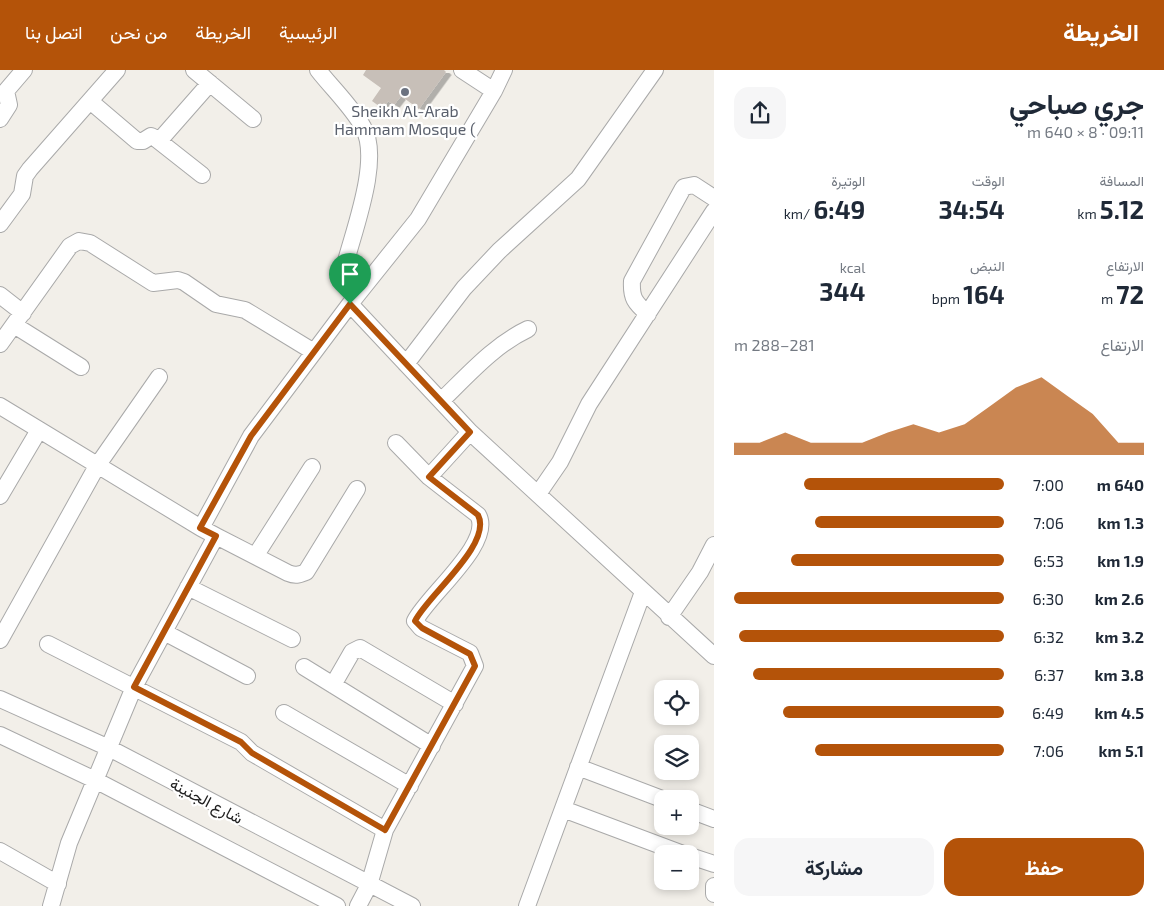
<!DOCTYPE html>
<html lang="ar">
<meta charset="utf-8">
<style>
:root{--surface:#fff;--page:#f6f6f7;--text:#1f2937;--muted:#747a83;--accent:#b45309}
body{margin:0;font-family:"Exo 2",Vazirmatn,sans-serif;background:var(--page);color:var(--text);direction:rtl;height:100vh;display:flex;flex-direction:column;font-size:19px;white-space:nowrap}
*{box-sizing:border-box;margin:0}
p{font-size:16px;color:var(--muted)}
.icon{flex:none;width:28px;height:28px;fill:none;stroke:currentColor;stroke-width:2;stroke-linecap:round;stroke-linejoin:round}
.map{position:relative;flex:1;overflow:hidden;direction:ltr}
.side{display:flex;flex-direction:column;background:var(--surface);width:450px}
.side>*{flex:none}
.controls{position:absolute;left:654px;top:610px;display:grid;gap:10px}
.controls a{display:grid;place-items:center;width:45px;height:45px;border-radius:10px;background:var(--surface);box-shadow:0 2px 8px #0003;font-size:25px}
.pin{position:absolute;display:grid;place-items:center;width:42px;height:42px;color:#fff;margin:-51px -21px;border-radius:50% 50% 50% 0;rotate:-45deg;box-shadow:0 0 5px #0007}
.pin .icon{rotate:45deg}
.round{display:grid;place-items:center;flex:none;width:52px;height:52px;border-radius:15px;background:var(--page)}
.head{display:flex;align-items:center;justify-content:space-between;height:85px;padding:0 20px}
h1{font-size:28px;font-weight:700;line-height:38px}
.figures{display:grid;grid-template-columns:repeat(3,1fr);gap:8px;height:85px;padding:5px 20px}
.figures div{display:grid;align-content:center}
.figures b{font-size:25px;font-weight:700}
.figures small{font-size:14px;font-weight:400}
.figures p{font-size:14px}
.chart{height:140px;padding:10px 20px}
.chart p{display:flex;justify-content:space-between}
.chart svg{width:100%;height:90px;margin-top:5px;fill:var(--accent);opacity:.7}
.button{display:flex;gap:10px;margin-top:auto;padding:10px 20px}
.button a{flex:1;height:58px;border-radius:15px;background:var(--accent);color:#fff;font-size:20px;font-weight:700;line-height:58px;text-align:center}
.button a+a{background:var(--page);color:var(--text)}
ul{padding:0 20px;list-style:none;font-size:16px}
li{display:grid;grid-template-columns:80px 60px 1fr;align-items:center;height:38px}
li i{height:12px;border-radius:6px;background:var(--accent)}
header{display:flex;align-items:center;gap:30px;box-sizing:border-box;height:70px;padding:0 25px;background:var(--accent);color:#fff}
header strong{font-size:24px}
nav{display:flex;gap:28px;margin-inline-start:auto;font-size:18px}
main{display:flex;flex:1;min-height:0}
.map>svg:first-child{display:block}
</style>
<header>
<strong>الخريطة</strong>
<nav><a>الرئيسية</a><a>الخريطة</a><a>من نحن</a><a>اتصل بنا</a></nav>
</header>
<main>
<section class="side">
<div class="head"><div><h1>جري صباحي</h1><p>09:11 · 8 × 640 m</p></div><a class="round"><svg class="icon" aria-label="share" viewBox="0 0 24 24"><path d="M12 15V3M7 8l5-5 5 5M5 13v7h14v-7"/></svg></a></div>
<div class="figures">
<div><p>المسافة</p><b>5.12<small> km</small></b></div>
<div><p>الوقت</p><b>34:54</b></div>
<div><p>الوتيرة</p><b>6:49<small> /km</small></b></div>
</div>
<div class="figures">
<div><p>الارتفاع</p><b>72<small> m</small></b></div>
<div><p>النبض</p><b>164<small> bpm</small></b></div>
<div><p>kcal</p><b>344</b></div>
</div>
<div class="chart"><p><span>الارتفاع</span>281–288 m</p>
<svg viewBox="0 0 160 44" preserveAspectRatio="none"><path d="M0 44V38L10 38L20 33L30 38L40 38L50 38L60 33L70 29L80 33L90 29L100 20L110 11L120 6L130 15L140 24L150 38L160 38V44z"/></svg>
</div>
<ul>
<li><b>640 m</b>7:00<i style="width:74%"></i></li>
<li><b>1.3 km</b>7:06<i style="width:70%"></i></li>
<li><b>1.9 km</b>6:53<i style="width:79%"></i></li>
<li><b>2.6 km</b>6:30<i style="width:100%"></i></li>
<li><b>3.2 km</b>6:32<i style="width:98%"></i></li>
<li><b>3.8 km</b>6:37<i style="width:93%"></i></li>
<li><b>4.5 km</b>6:49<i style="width:82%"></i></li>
<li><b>5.1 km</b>7:06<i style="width:70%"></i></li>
</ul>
<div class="button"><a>حفظ</a><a>مشاركة</a></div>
</section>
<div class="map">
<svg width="714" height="836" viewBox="0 0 714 836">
<defs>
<filter id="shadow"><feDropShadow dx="5.5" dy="3" stdDeviation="0" flood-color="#0004"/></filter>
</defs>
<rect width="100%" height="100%" fill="#f2efe9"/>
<path fill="#c7bfb8" filter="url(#shadow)" d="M366 0H444L446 2 419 39 401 26 394 35 388 31 383 39 372 31 381 18 363 5Z"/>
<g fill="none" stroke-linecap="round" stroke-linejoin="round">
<g stroke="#a9a9a9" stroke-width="18">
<path id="minor" d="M194 0 253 49
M318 0C332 18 352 37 363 57 381 88 355 157 346 191L349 200 365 215
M462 0 494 21
M90 31 137 71H143L151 66 155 68 202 105
M0 49 9 35 6 21 24 0
M159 71 210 13
M0 154 22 124 25 106 30 99 117 0
M0 225 23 243
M350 234 470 362 429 407
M648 244C635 233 631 228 632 211L682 120 684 117 694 115 714 128
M14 255 81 297
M0 274 70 176 79 171 90 173 153 213 178 210 184 212 216 234 245 240 314 282
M406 294 464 218 499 181 578 109 655 0
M441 331C468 305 494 275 528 259
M0 336 201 458 251 366 350 234 418 149 494 21 504 0
M470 362 714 586
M538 424 560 392 589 334 714 141
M0 426 39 360
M216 466 288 503C295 506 299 505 306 502L357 419
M256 485 312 397
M188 517 292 569
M669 547 700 502 714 475
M164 562 247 606
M0 570 97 396 159 307
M48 574 241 672 252 683 385 760
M304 597 432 676
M333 615 352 582 360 578 455 634
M0 629 109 678 412 836
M284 643 410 716
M0 665 95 710 337 836
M578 697 662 729
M563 739 683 784
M690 740 714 749
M0 781 58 814
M690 786 714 794
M714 816V824
M51 836 69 773 134 617 216 466 201 458
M358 836 369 815 385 760 475 596 470 583 421 558 415 551C427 526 494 473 478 445L429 407 396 373
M527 836 643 522"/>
</g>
<use href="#minor" stroke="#fff" stroke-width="16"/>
</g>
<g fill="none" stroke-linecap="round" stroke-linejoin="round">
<g stroke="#fff" stroke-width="10">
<path id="route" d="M350 234 470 362 429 407 478 445C493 474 427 526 415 551L422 558 470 584 475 596 385 760 252 683 241 672 134 617 216 466 200 458 251 366Z"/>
</g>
<use href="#route" stroke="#b45309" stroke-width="6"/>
</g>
<circle fill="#6b7280" stroke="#fff" stroke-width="2" cx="405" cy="22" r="5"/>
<g text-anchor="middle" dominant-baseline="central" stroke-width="4.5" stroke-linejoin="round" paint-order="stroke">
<g font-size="16" fill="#5b616d" stroke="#fff">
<text x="405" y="40">Sheikh Al-Arab<tspan x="405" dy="18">Hammam Mosque (</tspan></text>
</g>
<g font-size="16" fill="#222" stroke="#fff">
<text transform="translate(207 730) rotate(28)">شارع الجنينة</text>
</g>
</g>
</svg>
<div class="controls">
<a><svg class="icon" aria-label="locate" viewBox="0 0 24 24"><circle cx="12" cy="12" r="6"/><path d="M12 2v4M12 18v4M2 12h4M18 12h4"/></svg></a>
<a><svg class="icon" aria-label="layers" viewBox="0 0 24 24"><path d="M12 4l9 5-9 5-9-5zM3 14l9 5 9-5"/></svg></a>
<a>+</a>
<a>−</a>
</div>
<div class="pin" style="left:350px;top:234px;background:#1e9e55"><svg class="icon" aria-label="arrive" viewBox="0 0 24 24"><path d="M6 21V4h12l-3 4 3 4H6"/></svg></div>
</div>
</main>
